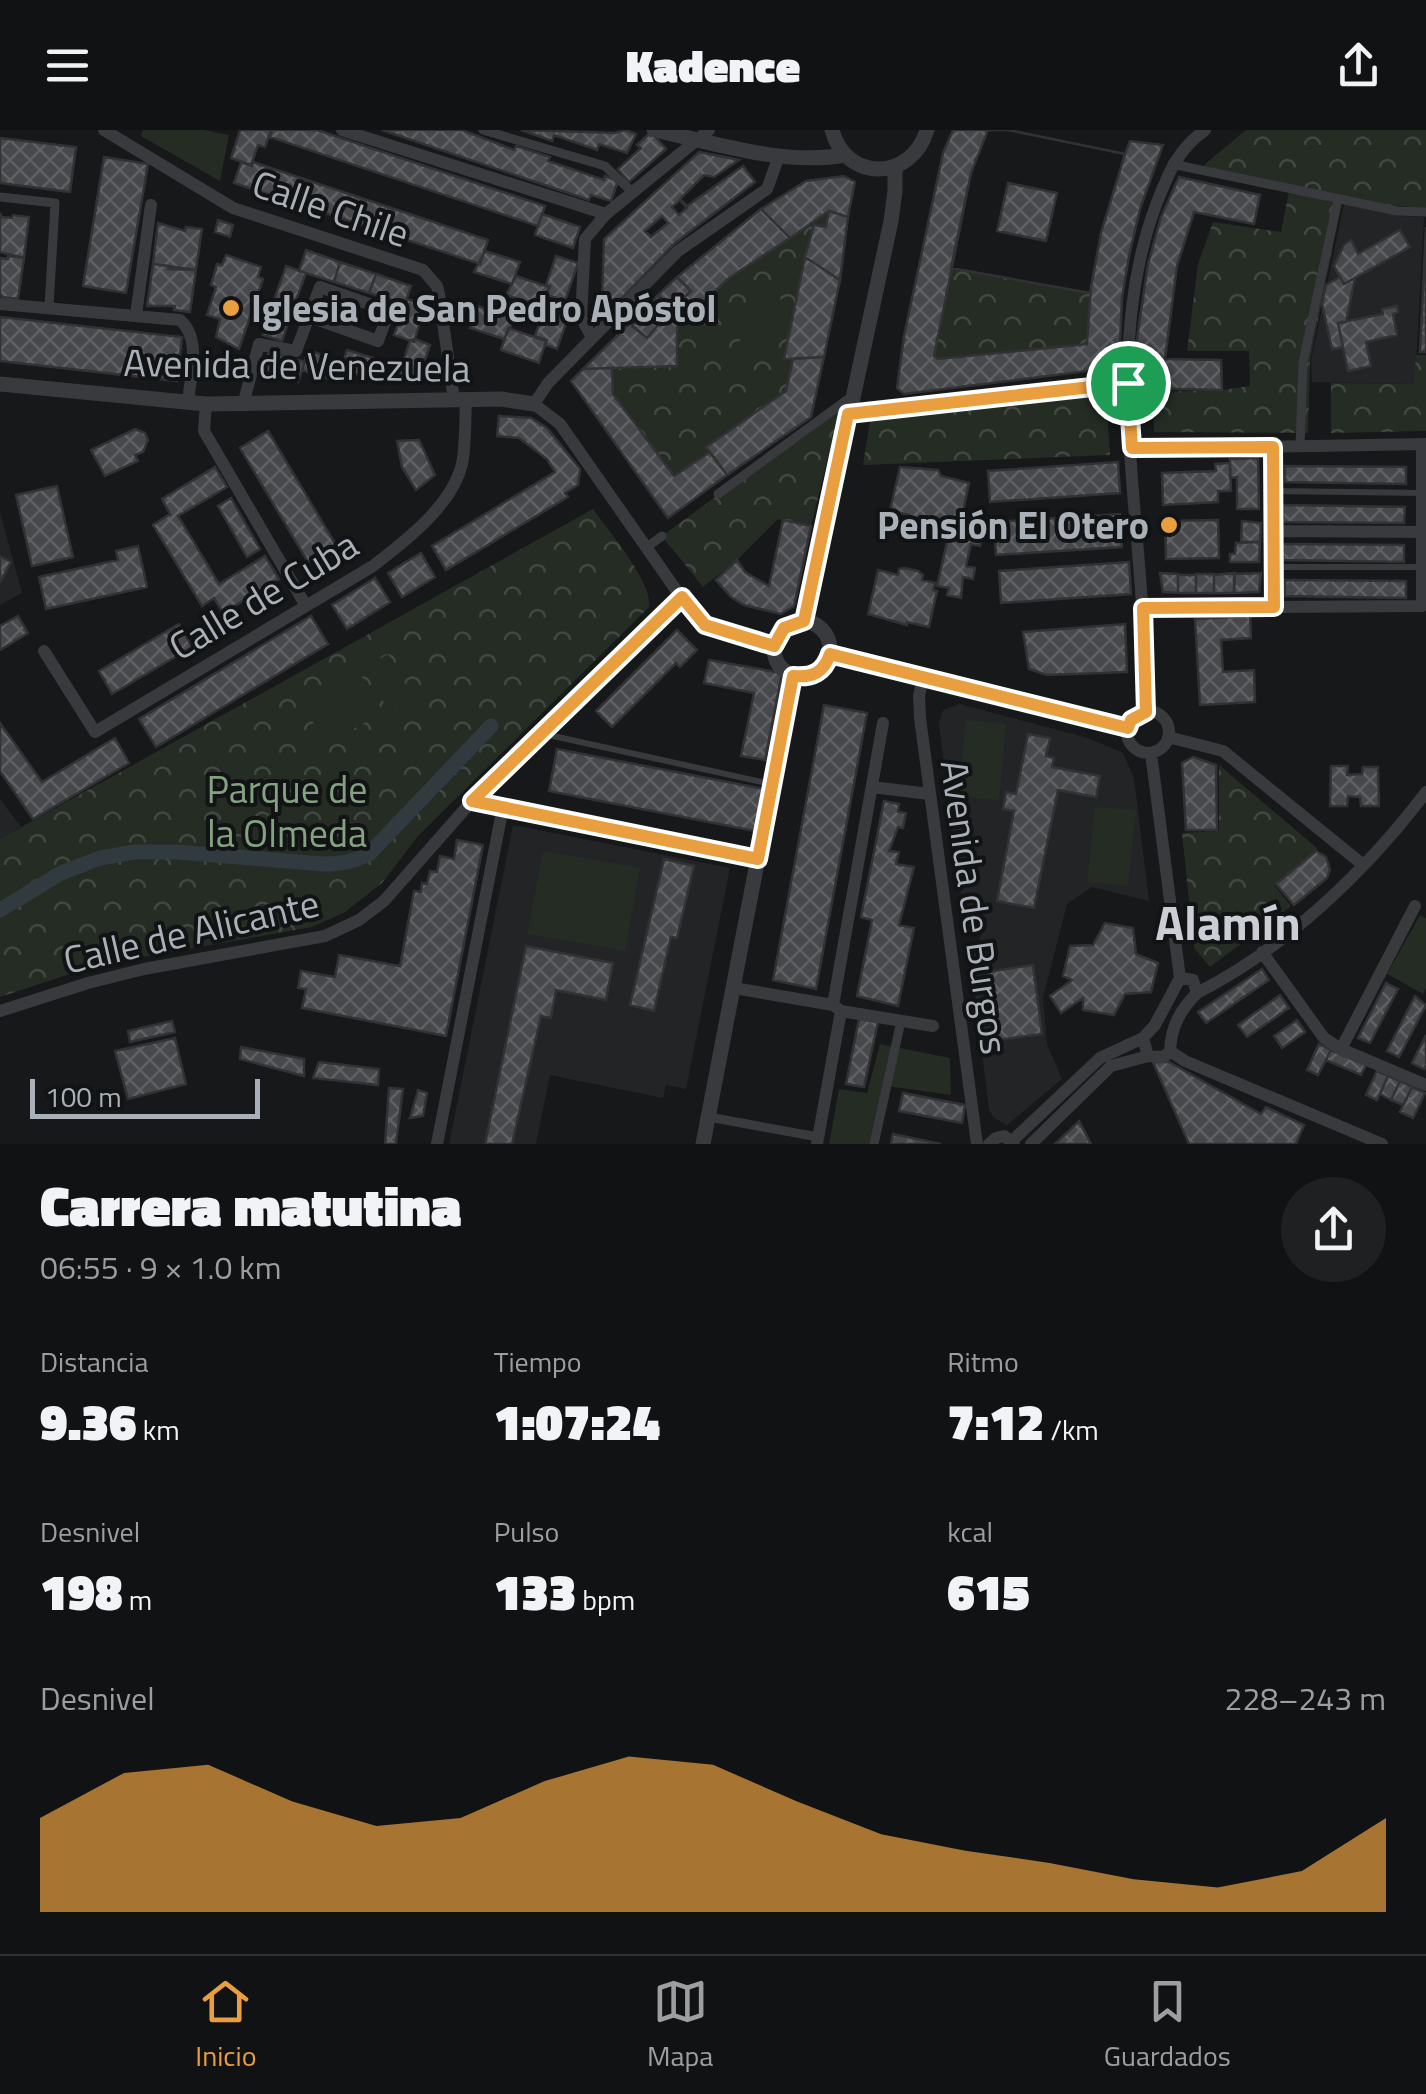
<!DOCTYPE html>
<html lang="es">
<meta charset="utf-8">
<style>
:root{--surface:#111213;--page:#1e2021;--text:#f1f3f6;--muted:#9c9ea0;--line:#303233;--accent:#e99e40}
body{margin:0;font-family:"Titillium Web",sans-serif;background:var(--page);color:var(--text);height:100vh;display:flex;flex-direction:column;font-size:38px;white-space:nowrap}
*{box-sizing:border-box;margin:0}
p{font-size:32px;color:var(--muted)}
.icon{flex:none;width:55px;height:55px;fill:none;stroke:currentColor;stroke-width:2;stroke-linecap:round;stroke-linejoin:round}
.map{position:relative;height:1014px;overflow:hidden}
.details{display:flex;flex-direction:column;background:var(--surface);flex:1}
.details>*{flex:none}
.scale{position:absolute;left:30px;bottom:25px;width:230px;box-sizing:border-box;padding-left:10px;border:5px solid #aab0b8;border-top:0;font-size:28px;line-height:35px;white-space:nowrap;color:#aab0b8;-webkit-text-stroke:8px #121314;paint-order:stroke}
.pin{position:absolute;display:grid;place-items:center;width:85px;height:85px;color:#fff;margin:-42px;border:5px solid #fff;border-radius:50%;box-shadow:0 2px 10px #0007}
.round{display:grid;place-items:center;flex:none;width:105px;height:105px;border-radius:52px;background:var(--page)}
.summary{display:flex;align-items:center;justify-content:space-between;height:170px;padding:0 40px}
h1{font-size:55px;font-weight:800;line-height:75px}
.metrics{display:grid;grid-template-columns:repeat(3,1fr);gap:15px;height:170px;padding:10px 40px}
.metrics div{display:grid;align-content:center}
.metrics b{font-size:50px;font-weight:800}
.metrics small{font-size:28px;font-weight:400}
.metrics p{font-size:28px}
.chart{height:280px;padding:20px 40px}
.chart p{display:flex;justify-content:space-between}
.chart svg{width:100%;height:180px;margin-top:10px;fill:var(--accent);opacity:.7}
header{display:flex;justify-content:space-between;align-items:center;height:130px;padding:0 40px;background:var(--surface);font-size:45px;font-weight:800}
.tabs{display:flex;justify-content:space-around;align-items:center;height:140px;border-top:2px solid var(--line);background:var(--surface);font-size:28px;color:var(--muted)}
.tabs a{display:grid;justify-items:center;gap:5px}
.tabs .on{color:var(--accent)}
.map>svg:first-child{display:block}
</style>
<header><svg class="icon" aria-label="menu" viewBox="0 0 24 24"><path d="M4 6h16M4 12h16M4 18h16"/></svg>Kadence<svg class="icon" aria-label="share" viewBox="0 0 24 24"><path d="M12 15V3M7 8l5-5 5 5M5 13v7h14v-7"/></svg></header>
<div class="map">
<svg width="1426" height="1014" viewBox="0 0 1426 1014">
<defs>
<pattern id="park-crowns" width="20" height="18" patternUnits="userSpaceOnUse" patternTransform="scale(2.5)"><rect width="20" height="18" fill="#242c24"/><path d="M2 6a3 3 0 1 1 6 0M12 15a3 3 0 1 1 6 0" fill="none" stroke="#414842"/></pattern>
<pattern id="building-cross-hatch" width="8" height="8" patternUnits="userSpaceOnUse" patternTransform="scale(2.5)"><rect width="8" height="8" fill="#46484c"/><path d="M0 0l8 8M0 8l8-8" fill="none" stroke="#5e6064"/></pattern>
</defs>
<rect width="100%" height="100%" fill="#171819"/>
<path fill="#232426" d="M1344 74 1399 86 1424 87 1415 254 1312 252 1311 231Z
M0 382 22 463 0 475Z
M960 574 1088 608 1123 623 1134 648 1149 771 1092 757 1067 774 1043 868 1047 914 1062 949 1007 995 994 988 989 980 971 834 987 788 971 783 960 761 939 594 943 580Z
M0 669 21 697 0 709Z
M513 695 730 738 686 959 666 955 663 968 550 945 536 1014H449Z"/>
<path fill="url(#park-crowns)" d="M1246 0H1426V78L1388 75 1208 39 1204 35Z
M1289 61 1341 75 1310 231 1308 303 1154 302 1153 262 1222 260 1250 256 1249 221H1187L1198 134 1213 92 1281 102Z
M829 81 826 97 814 96 784 229H793L786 261 706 317 710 322 674 346 613 264 612 238 677 235V197L729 148Z
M951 138 1090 163 1087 214 938 229 934 226Z
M1416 225H1426V301L1331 303V253L1414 254Z
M1106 265 1110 325 863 335 870 290Z
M841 275 811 396 778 389 737 430 703 457 662 406Z
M593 379C607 399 654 454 649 477L418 706 382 753 345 782 312 797 97 835 0 867V709Z
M1219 635 1318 719 1274 755 1291 776 1210 837 1194 818 1182 703 1219 701Z"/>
<path fill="#242c24" d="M143 0H204L229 5 220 51 141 6Z
M749 162 784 170 774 222 738 223Z
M388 524 413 567 389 581 364 538Z
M359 542 383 582 326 615 303 575Z
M966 590 1006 594 999 670 958 666Z
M1095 677 1136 680 1128 756 1087 752Z
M543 721 640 738 625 821 527 804Z
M1420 785 1426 788V858L1423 864 1387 844Z
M880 914 950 928 951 965 887 956 875 1014H829L839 959 867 963Z"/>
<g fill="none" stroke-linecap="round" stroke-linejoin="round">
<path stroke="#303a3f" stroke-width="15" d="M0 780 61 743 100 728 134 722H177L323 734C341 734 353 732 370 723L491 596"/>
</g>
<path fill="url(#building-cross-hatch)" stroke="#323235" stroke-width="2.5" fill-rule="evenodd" d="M240 0H271L265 17 258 15 251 35 231 28Z
M272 0H317L545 76 538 96 270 7Z
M382 0H462L514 20 516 16 550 27 548 31 604 50 605 46 618 51 611 71 591 65 589 70Z
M521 0 615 3 625 0 636 4 627 23 599 14 597 20 554 5 552 11Z
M953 0H988L971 43 934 226 938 229 1087 214 1091 157 1101 103 1125 24 1130 11 1163 15 1140 79 1129 126 1122 168 1119 237 904 264 897 258 904 206 943 23Z
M988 0H1008L1125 24 1101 103 1090 163 951 138 971 43ZM1008 53 1057 63 1046 111 997 101Z
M988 0H1008L1125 24 1101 103 1090 163 951 138 971 43Z
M651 2 666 19 629 52 618 39 641 18 637 15Z
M0 8 76 17 70 62 0 53Z
M699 22 739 30 714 47 704 45 680 69 687 76 743 36 755 52 675 113 617 173 602 168 604 109ZM680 70 687 78 679 85 672 77ZM662 86 668 93 651 107 645 101Z
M104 27 148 34 126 163 83 156Z
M241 32 252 36 253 32 488 110 480 134 234 53Z
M844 46 855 52 848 87 829 81 790 108 761 79 806 51Z
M1179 47 1260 65 1254 94 1194 82 1177 136 1165 229 1221 230 1222 260 1139 258 1136 215 1148 134 1161 87Z
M761 79 790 108 729 148 677 197V236L583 239 630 193 647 208 663 189 648 176 658 165 672 179 691 161 677 147Z
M829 81 848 87 840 150 805 127 814 95 826 97Z
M0 83 2 87 12 88 13 85 29 87 24 128 0 122Z
M542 84 580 97 573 118 535 105Z
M218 90 233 95 230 107 215 102Z
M158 93 185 101 186 97 202 99 196 140 153 134Z
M1426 97V222H1420Z
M1400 100 1410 117 1344 154 1334 136 1344 115 1351 110 1358 124Z
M306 120 340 132 334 152 299 141Z
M485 121 520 132 512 154 474 142Z
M226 125 261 137 258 147 263 149 239 219 216 207 220 189 207 185 216 157 211 155 217 134 222 135Z
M8 126 24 128 18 169 2 167 0 163V128L8 129Z
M556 126 578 133 565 171 547 165 550 156 546 155Z
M805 127 840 150 824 227 784 229Z
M340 132 376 144 369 163 334 152Z
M153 134 169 136 168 139 196 140 190 182 174 180 175 176H147Z
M286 136 306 143 294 176 274 170Z
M376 144 411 156 405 174 369 163Z
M516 146 549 157 542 177 506 165Z
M677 147 691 161 672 179 658 165Z
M1340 147 1344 154 1355 148 1346 192 1338 193 1343 217 1332 219 1322 174 1326 155Z
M407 169 425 175 414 212 394 205Z
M274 170 294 176 282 211 263 205Z
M546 174 570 182 557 219 546 215 547 210 535 206Z
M477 176 515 188 504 209 470 198Z
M1397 176 1398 182 1393 184 1397 205 1366 212 1371 236 1348 241 1338 193 1383 184 1382 179Z
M649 177 663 189 647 208 632 196Z
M0 187 182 207 177 251 0 231Z
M508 198 546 211 539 233 501 220Z
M415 209 430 215 418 251 399 245 410 210Z
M308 220 343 232 337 252 302 240Z
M347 220 383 231 376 251 341 239Z
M269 221 305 232 298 252 263 240Z
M824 227 811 287 727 345 706 317 786 261 793 229Z
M612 238 613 264 674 346 710 322 727 345 668 388 571 251 583 239Z
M499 286 531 288 547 298 580 339 578 355 565 363 568 367 446 440 432 416 555 342 547 329 519 308 497 306Z
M135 299 145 303 148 310 143 322 135 325 138 331 105 346 91 320Z
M268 301 336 415 308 432 240 318Z
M419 310 435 345 416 360 402 337 397 311Z
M1258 328 1259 379H1237V347L1230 348V329Z
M1118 332 1120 363 990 372 988 341Z
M1230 333 1231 361H1218V372L1163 375 1162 343 1216 341 1215 334Z
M1285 336 1406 337V354L1285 352Z
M215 337 227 357 178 386 219 454 265 426 279 449 223 483 214 468 202 476 153 395 170 384 162 369Z
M900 337 938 340 941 346 969 353 961 391 951 389 950 394 933 390 926 395 914 393V390L908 388 909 385 890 380Z
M57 356 73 427 32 436 16 365Z
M231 368 260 419 247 427 218 376Z
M1283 375 1405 377 1404 393 1283 392Z
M1120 384 1122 417 996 425 994 392Z
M963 386 976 389 973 404 982 406 980 416 971 414 966 436 975 438 973 449 963 447 961 468 947 465 949 458 937 456 952 390 962 393Z
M783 390 811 396 794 476 781 484 744 475 731 467 716 450 737 430 745 442 769 456Z
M1218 390 1219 428 1166 429 1165 391Z
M1242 391 1261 393 1260 412H1241Z
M1260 412 1259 432H1230V424H1235L1236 413Z
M1283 414 1404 415V432L1283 430Z
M138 416 147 457 46 479 39 447 118 430 116 421Z
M421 423 435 447 402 467 388 443Z
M0 426 11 432 0 453Z
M1129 432 1131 464 1001 473 999 441Z
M904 438 918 441 923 445 922 450 935 453 933 460 937 461 929 497 907 492V495L868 484 878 440 898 445 899 439Z
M1160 443 1178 444V463L1163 462Z
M1235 443 1234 463H1214V445Z
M1261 443 1259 462 1234 463V444Z
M1196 444H1214V463H1196Z
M1178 445H1196V463H1178Z
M375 448 390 472 347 499 332 475Z
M1285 450 1406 451V468L1285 466Z
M18 486 28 503 0 520V496Z
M311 486 328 514 156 617 139 589Z
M1250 486 1251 508 1221 510 1223 542 1254 540 1255 572 1200 575 1195 489Z
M179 494 192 517 112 564 99 541Z
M1125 494 1127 542 1047 545 1029 539 1023 502Z
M677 500 697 520 680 537 676 533 612 597 596 581Z
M709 530 782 543 765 630 741 626 754 563 704 553Z
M824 575 867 583 816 859 773 850Z
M0 593 42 652 115 608 129 633 33 689 0 641Z
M1028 604 1050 608 1046 626 1054 628 1052 637 1100 646 1096 667 1058 660 1034 778 997 771 1014 681 1003 679 1006 662 1016 664Z
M557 619 764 659 755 701 549 661Z
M1193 627 1216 635 1217 700H1186L1182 633Z
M1331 636H1348L1347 645 1362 644 1363 637H1378L1379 676H1361L1360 667 1348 666 1347 676H1330Z
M884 671 899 674 898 682 906 683 903 698 898 697 889 721 899 722 896 734 914 737 899 795 914 798 898 876 857 866 872 790 861 787Z
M457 710 483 715 446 906 302 878 306 859 298 858 301 841 335 847 339 825 400 836 414 761 421 762 422 753 427 754 430 741 437 742 440 726 454 729Z
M1316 721 1326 727 1330 740 1327 748 1294 775 1276 754Z
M664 729 694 736 677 808 671 807 654 881 630 875Z
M1105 793 1133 798 1136 824 1158 833 1151 862 1125 864 1114 885 1083 880V868L1061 883 1050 866 1072 850 1063 846 1070 816 1093 815Z
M526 816 613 833 606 870 556 860 551 888 541 886 512 1014H485Z
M1033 835 1042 904 997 910 987 842Z
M1262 839 1269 850 1206 893 1198 882Z
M1386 853 1398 859 1370 913 1358 908Z
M1280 865 1289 878 1247 907 1238 895Z
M1415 866 1426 875 1399 927 1387 921Z
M859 889 878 892 864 957 846 954Z
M1297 890 1305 902 1282 918 1274 906Z
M172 891 175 902 130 912 128 901Z
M1426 905V935L1424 939 1412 933Z
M175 908 186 954 128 969 115 921Z
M1319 914 1331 920 1318 945 1307 940Z
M241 917 304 929V946L240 929Z
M1331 920 1366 935 1361 945 1326 930Z
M319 932 379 939 378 955 313 948Z
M1153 932H1169L1261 984 1266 977 1304 995 1296 1014H1189Z
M1377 941 1388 946 1377 970 1366 965Z
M1388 946 1400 951 1391 970 1380 964Z
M1400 951 1412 957 1403 975 1391 970Z
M1412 957 1425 963 1413 988 1400 982Z
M389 958 403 959 396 1014H385Z
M418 960 427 963 423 986 410 988Z
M903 963 965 975 962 993 899 981Z
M1079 991 1091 1014H1055Z
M893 1004 941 1014H891Z"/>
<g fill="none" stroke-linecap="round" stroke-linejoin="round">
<path stroke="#393a3e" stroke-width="6" d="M1275 361 1422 363
M1275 437H1422
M544 604 771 654"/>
<path stroke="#393a3e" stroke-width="9" d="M483 0 605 36 632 62
M1172 34 1397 81 1426 82
M0 67 55 73 49 177
M848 284 1128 253
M1300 316 1303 232 1338 69
M718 364 851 267
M647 417 662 406
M709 987 818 1007
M874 1014 901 891"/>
<path stroke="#393a3e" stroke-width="12" d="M104 0 233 78 423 140 437 156 439 164 454 270
M342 0 606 84
M0 174 180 190C202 209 190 246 188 273
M136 185 151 75
M592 207 581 188 585 109 606 84 709 0
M206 274 204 301 306 476
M243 275 259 214 296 221 320 157 389 181 378 211 310 187
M1273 317 1274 477
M1132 319 1426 314
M1274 401 1426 402
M1143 478 1422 476V316
M774 516 705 495 681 467 560 294 534 274 548 253 678 121 767 59 779 26
M44 521 95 602 373 436C405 411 452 376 462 334 466 314 465 290 466 269
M831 524 1128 597
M923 548 919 566 920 588 977 1014
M1127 602a21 21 0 1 1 42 0a21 21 0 1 1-42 0Z
M1146 582C1145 541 1144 500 1141 460 1132 333 1110 197 1156 75 1168 44 1177 20 1205 0
M1168 607 1223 621 1362 734
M1151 623 1180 848
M872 657 929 664
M472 671 759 729
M1262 822 1324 908 1341 919 1426 955
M734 858 833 875
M1197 863C1286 818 1367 740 1426 662
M0 881 88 853 144 839 325 806 359 790 384 771 472 671 681 467
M841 881 933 896
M1341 919 1415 776
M1170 921 1185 931 1382 1014
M1170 921 1164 927 1148 926 1143 908 1155 895 1180 848
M1170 921C1171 897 1180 880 1197 863L1193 850 1180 848
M1012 1011 1100 928 1143 908
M437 1014 503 677
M817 1014 841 881 833 875 883 593
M989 1014 996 1008 1004 1006 1014 1014
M1031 1014 1111 936 1148 926"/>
<path stroke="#393a3e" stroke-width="15" d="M654 0C716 13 782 36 845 25
M832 0C846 53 912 51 927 0
M0 254 206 274 501 269 534 274
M774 519a28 28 0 1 1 56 0a28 28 0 1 1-56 0Z
M805 491 891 91 895 61V37
M703 1014 793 546"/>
</g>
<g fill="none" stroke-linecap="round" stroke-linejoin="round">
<g stroke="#fff" stroke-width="20">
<path id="route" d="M1128 253 1132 318 1273 317 1274 477 1143 478 1146 582 1131 590 1128 598 830 524C824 542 813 548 793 546L758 729 472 671 682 467 705 495 774 516 784 498 804 491 848 284Z"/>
</g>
<use href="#route" stroke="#e99e40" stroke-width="12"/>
</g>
<g fill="#e99e40" stroke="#121314" stroke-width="4">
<circle cx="231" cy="178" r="10"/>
<circle cx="1169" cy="395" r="10"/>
</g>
<g text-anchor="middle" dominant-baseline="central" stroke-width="8" stroke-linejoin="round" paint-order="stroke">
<g font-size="38" fill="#aab0b8" stroke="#121314">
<text transform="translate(331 78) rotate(19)">Calle Chile</text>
<text transform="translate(297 235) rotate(1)">Avenida de Venezuela</text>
<text transform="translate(263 465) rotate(-31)">Calle de Cuba</text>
<text transform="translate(975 777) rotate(82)">Avenida de Burgos</text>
<text transform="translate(191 801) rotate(-13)">Calle de Alicante</text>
</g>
<g font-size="38" font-weight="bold" fill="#aab0b8" stroke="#121314" text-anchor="start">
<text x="251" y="178">Iglesia de San Pedro Apóstol</text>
<text x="1149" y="395" text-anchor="end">Pensión El Otero</text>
</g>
<g font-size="38" fill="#84a282" stroke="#121314">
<text x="287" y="659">Parque de<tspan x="287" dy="44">la Olmeda</tspan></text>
</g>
<g font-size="48" font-weight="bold" fill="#cbcfd5" stroke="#121314">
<text x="1228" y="792">Alamín</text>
</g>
</g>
</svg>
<div class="scale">100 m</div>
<div class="pin" style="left:1128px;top:253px;background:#1e9e55"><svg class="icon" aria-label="arrive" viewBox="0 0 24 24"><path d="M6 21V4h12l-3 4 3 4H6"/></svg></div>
</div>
<section class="details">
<div class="summary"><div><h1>Carrera matutina</h1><p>06:55 · 9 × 1.0 km</p></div><a class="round"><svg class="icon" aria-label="share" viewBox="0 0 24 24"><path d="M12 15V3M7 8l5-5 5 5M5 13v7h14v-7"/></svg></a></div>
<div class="metrics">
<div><p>Distancia</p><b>9.36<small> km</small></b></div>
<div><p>Tiempo</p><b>1:07:24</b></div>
<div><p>Ritmo</p><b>7:12<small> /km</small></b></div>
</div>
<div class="metrics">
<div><p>Desnivel</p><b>198<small> m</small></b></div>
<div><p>Pulso</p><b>133<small> bpm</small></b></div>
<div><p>kcal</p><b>615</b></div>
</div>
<div class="chart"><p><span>Desnivel</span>228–243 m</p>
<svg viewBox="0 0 160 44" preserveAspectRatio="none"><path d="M0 44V21L10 10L20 8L30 17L40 23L50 21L60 12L70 6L80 8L90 17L100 25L110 29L120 32L130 36L140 38L150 34L160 21V44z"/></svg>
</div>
</section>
<nav class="tabs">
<a class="on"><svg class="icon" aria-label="home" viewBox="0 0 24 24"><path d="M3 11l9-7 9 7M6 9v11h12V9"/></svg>Inicio</a>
<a><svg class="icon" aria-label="map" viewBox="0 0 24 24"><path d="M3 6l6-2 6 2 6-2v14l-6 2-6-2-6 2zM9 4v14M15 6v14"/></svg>Mapa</a>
<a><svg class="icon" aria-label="saved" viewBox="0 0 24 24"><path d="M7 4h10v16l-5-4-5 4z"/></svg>Guardados</a>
</nav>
